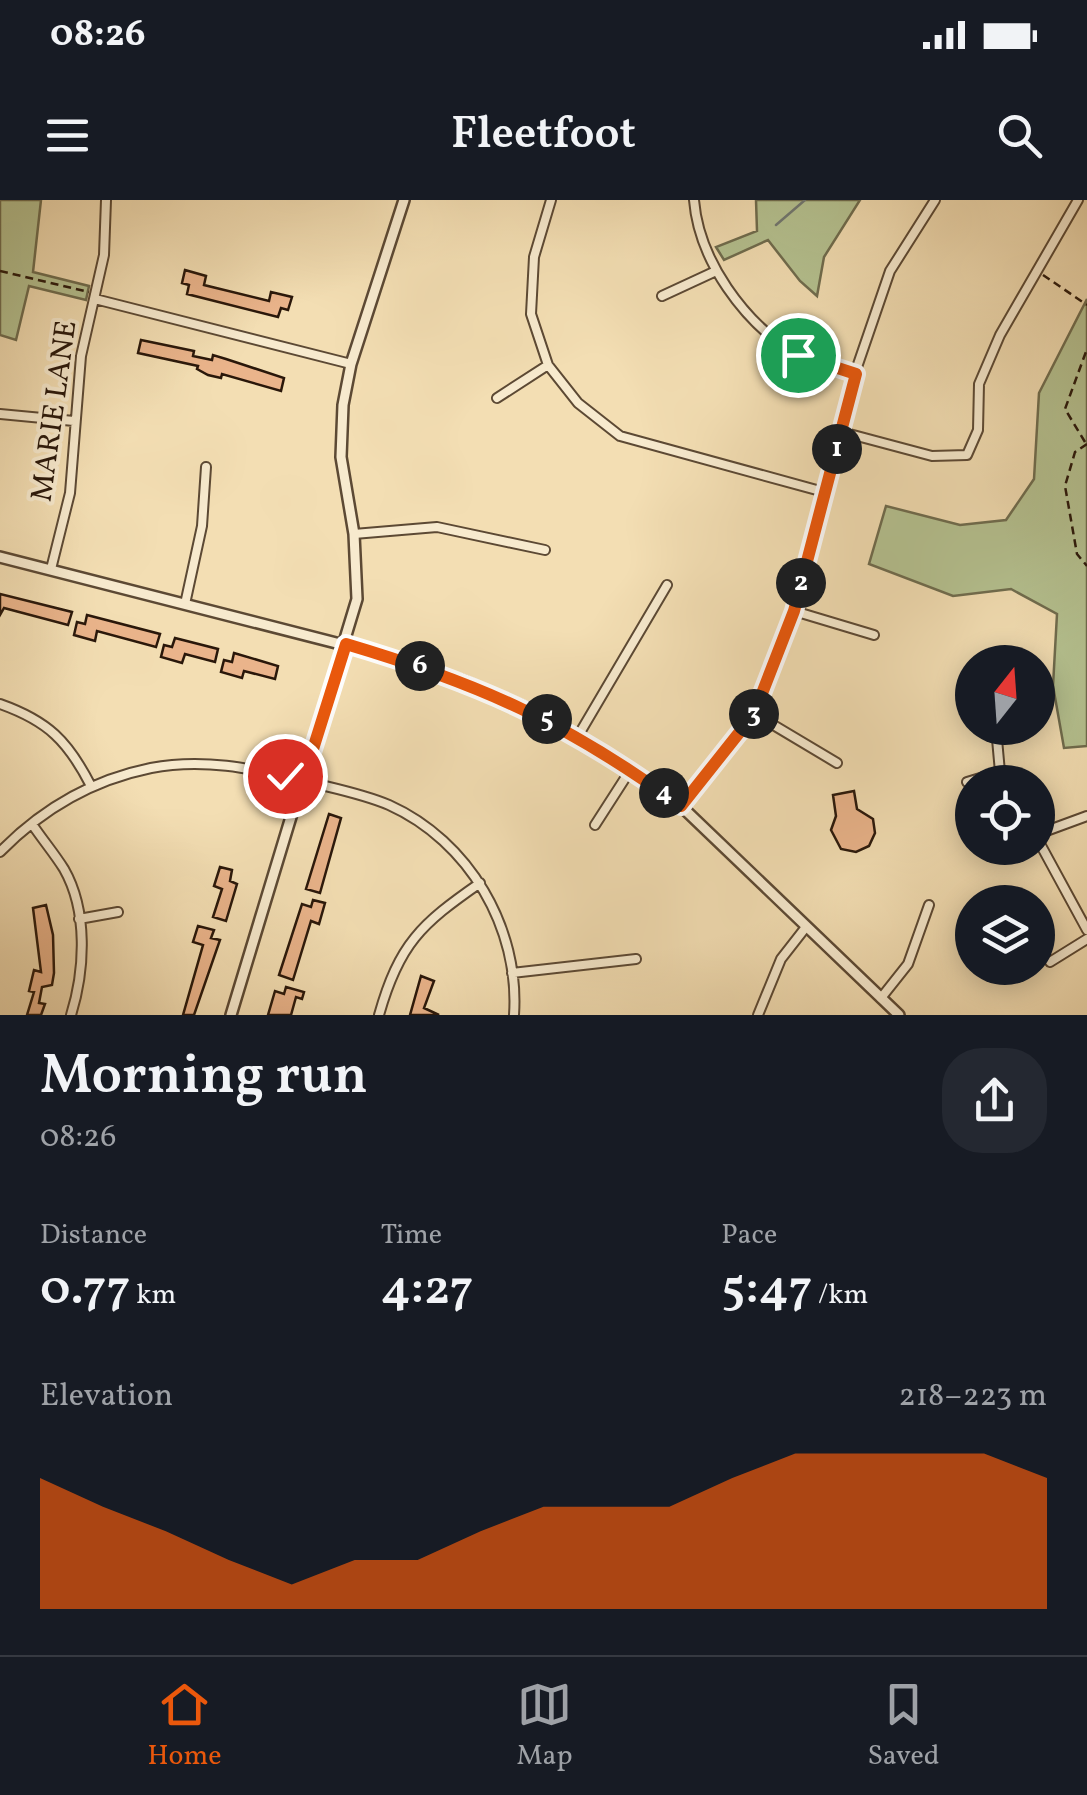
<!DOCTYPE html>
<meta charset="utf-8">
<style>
:root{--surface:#171b24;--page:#242831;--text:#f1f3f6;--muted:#9ea1a6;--line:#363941;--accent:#ea580c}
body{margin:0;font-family:Vollkorn,serif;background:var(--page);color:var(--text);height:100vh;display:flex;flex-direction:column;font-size:38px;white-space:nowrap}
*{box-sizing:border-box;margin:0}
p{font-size:32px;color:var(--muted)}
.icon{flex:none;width:55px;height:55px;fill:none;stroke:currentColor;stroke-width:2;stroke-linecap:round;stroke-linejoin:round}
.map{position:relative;height:815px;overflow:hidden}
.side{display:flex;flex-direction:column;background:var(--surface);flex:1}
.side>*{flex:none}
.needle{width:65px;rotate:17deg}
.buttons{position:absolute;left:955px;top:445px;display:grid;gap:20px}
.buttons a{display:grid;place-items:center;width:100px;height:100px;border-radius:50%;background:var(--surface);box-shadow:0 5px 25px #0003;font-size:50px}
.pin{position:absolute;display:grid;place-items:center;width:85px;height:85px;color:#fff;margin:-42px;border:5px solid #fff;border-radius:50%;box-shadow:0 2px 10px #0007}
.km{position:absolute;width:50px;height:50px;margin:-25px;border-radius:50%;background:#222;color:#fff;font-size:28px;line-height:50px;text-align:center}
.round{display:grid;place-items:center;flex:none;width:105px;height:105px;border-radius:40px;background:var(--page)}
.headline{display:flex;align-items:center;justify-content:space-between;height:170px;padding:0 40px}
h1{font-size:55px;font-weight:600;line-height:75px}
.metrics{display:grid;grid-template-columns:repeat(3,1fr);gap:15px;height:170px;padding:10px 40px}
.metrics div{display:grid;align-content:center}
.metrics b{font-size:50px;font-weight:600}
.metrics small{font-size:28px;font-weight:400}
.metrics p{font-size:28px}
.chart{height:280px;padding:20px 40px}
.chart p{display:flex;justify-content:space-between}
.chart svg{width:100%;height:180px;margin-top:10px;fill:var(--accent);opacity:.7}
.status{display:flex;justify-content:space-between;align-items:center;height:70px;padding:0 50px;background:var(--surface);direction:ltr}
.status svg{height:28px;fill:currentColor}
header{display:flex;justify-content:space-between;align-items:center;height:130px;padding:0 40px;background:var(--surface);font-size:45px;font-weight:600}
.dock{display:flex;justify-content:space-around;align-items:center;height:140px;border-top:2px solid var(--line);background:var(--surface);font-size:28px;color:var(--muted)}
.dock a{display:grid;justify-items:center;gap:5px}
.dock .selected{color:var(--accent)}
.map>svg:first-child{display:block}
</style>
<div class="status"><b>08:26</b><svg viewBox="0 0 49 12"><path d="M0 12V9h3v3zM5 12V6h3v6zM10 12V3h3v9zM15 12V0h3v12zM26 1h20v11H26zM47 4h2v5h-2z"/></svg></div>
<header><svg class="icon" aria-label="menu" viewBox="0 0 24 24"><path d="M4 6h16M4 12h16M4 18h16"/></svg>Fleetfoot<svg class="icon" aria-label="search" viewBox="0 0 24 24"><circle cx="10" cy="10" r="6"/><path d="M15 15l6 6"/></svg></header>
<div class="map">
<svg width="1087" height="815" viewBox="0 0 1087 815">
<rect width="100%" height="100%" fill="#f3deb3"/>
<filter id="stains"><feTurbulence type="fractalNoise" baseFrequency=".002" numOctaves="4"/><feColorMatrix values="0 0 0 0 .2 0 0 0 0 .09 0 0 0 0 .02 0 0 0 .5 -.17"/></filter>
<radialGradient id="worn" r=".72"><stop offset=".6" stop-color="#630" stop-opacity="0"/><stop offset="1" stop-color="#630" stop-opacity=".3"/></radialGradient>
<path fill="#b5c291" stroke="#6f6c4e" stroke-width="2.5" d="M0 0H41L33 72 89 86 86 100 29 86 16 140 0 135Z
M756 0H860L824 57 817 96 800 81 768 40 724 60 716 47 757 31Z
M1087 99V546L1064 548 1053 486 1057 414 1011 389 953 396 869 364 886 306 960 325 1006 320 1034 279 1039 193Z"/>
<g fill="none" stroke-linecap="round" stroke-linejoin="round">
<path stroke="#717872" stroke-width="2.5" d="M776 25 805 0"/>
</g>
<path fill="#eab48b" stroke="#29170a" stroke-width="2.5" d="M185 70 206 76 204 85 269 101 271 92 292 97 288 110 281 108 278 117 187 94 189 85 182 83Z
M141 140 194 151 193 156 212 160 213 155 226 159 284 178 281 191 222 174 221 178 208 175 197 169 198 166 138 153Z
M0 394 72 412 68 425 4 408 0 415Z
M87 415 160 434 156 447 97 431 95 441 74 435 77 422 85 424Z
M175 438 218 449 215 462 185 454 182 463 161 457 164 445 172 447Z
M234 453 278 466 275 479 244 471 242 478 221 472 224 460 232 462Z
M854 591 857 609 873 619 875 633 869 646 856 652 841 649 831 630 836 616 833 595Z
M329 614 341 618 320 693 306 689Z
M220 667 232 670 230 681 237 684 226 721 213 717 222 689 214 686Z
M313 700 325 703 319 724 311 721 293 780 279 775 302 704 311 707Z
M46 705 53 735 54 773 52 785 42 787 39 803 45 804 41 815H27L34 792 29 791 34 770 41 772 33 708Z
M198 726 214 730 211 738 220 740 194 815H183L203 745 193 742Z
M421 776 434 781 424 808 439 815H410Z
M286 787 304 792 302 799 296 797 291 815H268L275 791 284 794Z"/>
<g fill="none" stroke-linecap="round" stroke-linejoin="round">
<g stroke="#5c4934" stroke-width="12">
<path id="minor" d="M551 0 534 57 531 114 548 165 578 203 620 236 824 292
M694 0C699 61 744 122 795 154 812 164 837 168 855 173
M662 96 716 71
M95 99 351 164
M497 198 548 165
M0 214 74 221
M842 232 932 256 967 255 978 230 979 184 1000 135 1078 0
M354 334 437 327 545 350
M51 369 70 293 81 156 104 55 106 0
M185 404 202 326 206 267
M794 411 874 435
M0 504C48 521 68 541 91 586
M755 514 837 563
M996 528 1000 572 1006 582
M578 536 667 385
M967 582 1000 572
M681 606 755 514 794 411 855 173 890 71 935 0
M32 624C42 639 54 653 64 669 88 711 85 770 71 815
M595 625 631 569
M1038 634 1087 616
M1038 640 1087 730
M0 652C41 610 92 580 151 568 202 558 251 568 301 580 331 588 361 593 389 605 469 641 520 728 514 815
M79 719 118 712
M1050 762 1087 739
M512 773 636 759
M881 798 908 764 929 705
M379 815C399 744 421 724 480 683
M758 815 781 759 806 727"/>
</g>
<g stroke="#5c4934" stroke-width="14">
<path id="tertiary" d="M0 357 387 456 463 481 526 508 578 536 681 606 899 815
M231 815 357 399 354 334 341 257 343 205 351 164 404 0"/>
</g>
<path stroke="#29170a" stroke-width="2.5" stroke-dasharray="8 5" stroke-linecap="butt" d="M0 71 89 92
M1043 75 1087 105
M1085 242 1065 209 1087 149
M1087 244 1075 252 1065 286 1077 354 1087 366"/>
<use href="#minor" stroke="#f7eace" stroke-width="8"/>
<use href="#tertiary" stroke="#f7eace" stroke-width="9"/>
</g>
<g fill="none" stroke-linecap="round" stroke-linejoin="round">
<g stroke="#fff" stroke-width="20">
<path id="route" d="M285 576 303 581 346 444C481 484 567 523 681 606L754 514 794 411 856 174 798 155"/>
</g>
<use href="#route" stroke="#ea580c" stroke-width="12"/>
</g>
<g text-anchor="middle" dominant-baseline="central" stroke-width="8" stroke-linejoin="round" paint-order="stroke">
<g font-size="30" fill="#29170a" stroke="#f7eace">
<text transform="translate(55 211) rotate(-82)">MARIE LANE</text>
</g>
</g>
<rect width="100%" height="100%" filter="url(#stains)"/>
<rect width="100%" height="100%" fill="url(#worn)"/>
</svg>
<div class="buttons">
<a><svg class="needle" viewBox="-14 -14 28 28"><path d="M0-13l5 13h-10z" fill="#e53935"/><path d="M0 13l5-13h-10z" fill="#9ea1a6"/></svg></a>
<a><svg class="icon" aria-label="locate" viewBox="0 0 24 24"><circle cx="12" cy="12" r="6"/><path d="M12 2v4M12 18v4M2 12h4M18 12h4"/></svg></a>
<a><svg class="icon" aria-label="layers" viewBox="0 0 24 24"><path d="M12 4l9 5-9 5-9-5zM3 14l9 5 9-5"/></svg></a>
</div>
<div class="pin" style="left:798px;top:155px;background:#1e9e55"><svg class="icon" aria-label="arrive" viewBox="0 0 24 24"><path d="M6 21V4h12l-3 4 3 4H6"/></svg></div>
<div class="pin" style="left:285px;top:576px;background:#d93025"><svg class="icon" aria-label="check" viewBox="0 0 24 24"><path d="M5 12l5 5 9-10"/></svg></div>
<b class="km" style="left:837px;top:249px">1</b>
<b class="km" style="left:801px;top:383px">2</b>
<b class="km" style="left:754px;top:514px">3</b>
<b class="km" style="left:664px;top:593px">4</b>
<b class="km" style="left:547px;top:519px">5</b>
<b class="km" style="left:420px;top:466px">6</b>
</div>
<section class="side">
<div class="headline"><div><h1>Morning run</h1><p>08:26</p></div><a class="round"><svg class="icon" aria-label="share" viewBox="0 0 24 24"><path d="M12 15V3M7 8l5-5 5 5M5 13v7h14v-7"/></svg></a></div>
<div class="metrics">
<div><p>Distance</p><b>0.77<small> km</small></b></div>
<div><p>Time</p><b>4:27</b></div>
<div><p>Pace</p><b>5:47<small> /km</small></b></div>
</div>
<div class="chart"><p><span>Elevation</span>218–223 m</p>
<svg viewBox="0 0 160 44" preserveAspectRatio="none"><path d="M0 44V12L10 19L20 25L30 32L40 38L50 32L60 32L70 25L80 19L90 19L100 19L110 12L120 6L130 6L140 6L150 6L160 12V44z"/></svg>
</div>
</section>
<nav class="dock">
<a class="selected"><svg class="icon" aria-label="home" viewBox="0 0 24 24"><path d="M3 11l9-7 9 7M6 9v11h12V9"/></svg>Home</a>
<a><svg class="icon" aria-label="map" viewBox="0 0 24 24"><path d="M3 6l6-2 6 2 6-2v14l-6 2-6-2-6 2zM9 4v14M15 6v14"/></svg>Map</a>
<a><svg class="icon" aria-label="saved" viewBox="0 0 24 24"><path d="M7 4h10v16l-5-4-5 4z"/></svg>Saved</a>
</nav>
